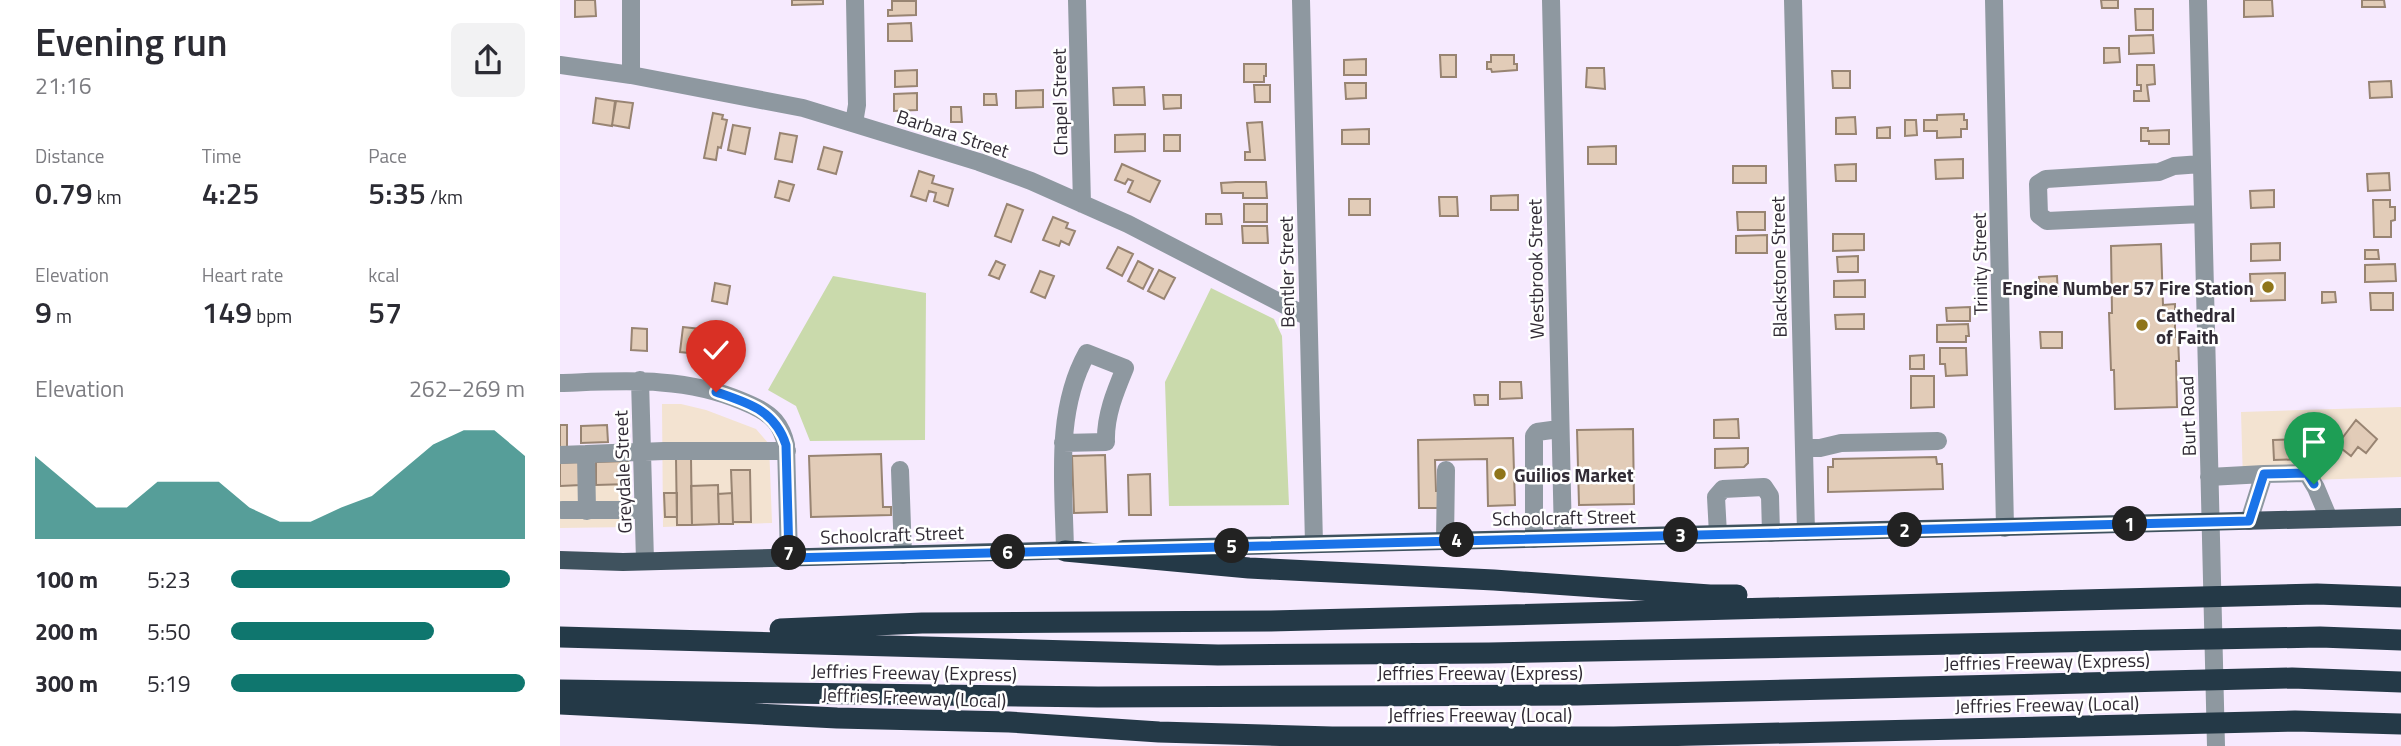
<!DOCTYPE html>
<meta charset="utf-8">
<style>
:root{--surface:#fff;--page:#f2f2f3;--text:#2b2b33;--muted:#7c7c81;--accent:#0f766e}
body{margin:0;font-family:"Titillium Web",sans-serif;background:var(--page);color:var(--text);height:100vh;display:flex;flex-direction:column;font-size:26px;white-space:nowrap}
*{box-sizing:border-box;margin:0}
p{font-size:23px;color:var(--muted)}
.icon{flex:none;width:38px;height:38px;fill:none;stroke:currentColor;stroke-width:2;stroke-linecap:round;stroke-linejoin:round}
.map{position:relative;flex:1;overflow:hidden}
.side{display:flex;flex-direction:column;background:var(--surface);width:560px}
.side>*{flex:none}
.pin{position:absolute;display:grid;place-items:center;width:60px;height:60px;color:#fff;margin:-72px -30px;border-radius:50% 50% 50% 0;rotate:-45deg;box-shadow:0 0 7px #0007}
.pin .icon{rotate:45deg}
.km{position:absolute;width:35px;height:35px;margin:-18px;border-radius:50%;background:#222;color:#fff;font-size:19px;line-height:35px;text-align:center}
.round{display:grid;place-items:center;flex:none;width:74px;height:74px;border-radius:10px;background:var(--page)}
.headline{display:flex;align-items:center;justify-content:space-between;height:119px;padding:0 35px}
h1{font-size:38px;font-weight:600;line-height:52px}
.figures{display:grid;grid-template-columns:repeat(3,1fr);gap:10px;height:119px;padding:7px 35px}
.figures div{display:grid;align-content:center}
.figures b{font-size:30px;font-weight:600}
.figures small{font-size:19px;font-weight:400}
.figures p{font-size:19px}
.chart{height:196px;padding:14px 35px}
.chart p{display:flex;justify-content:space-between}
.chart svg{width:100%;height:126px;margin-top:7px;fill:var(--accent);opacity:.7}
ul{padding:0 35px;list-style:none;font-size:23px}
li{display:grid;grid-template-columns:112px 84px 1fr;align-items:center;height:52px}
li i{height:18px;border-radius:9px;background:var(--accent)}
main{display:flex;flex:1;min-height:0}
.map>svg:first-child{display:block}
</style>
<main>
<section class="side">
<div class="headline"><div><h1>Evening run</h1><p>21:16</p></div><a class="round"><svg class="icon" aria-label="share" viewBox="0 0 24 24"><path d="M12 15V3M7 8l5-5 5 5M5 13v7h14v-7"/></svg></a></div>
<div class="figures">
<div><p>Distance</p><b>0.79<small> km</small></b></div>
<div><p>Time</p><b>4:25</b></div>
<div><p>Pace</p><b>5:35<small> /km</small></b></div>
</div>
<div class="figures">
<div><p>Elevation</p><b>9<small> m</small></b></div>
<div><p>Heart rate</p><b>149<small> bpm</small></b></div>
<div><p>kcal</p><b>57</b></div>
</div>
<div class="chart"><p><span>Elevation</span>262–269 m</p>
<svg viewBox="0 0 160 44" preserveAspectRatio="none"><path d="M0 44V15L10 24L20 33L30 33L40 24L50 24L60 24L70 33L80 38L90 38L100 33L110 29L120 20L130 11L140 6L150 6L160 15V44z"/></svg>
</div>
<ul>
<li><b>100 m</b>5:23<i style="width:95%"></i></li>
<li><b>200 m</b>5:50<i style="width:69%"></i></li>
<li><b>300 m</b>5:19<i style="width:100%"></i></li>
</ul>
</section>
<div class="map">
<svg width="1841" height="746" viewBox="0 0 1841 746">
<rect width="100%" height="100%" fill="#f6eafe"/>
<path fill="#f3e3d1" d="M102 404H121L146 410 196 429 209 444 212 523 103 527Z
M1841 407V477L1683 482 1681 412Z
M70 460 72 527 0 528V461Z"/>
<path fill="#cadaac" d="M273 276 366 293 365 440 250 441 236 406 208 390Z
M651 288 714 319 722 336 729 505 609 506 605 382Z"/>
<path fill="#e2ccb8" stroke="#988472" stroke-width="2" d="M15 0H35L36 16 15 17Z
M232 0H263V4L232 5Z
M1541 0H1558V8H1542Z
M1684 0H1712L1713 16 1684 17Z
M1802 0H1824L1825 7H1802Z
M332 1H356V15L328 16V10H332Z
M1575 9H1593V30H1576Z
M351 23 352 41H328V24Z
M1593 35 1594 53 1569 54V36Z
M1544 48H1559L1560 62 1544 63Z
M880 55H896V77H881Z
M931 55H954V64H957V70L932 72 931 69H927V62H931Z
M806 59V75H784V60Z
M684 64H706V76H704V82H684Z
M1577 65H1594L1595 84 1587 85 1589 101H1574V91H1581V85H1577Z
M1027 68H1044L1045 89 1026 87Z
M357 70V86L335 87V71Z
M1272 71H1290V88H1273Z
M1831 81 1832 97 1810 98 1809 82Z
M785 83H806V98L786 99Z
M694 85H710V102H695Z
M584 87 585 105H554L553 88Z
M483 90V107L456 108V91Z
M357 93V110L334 111V94Z
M424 94H436L437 105H424Z
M603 95H621V108L604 109Z
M36 98 55 101 52 126 33 123Z
M56 101 73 103 69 128 52 125Z
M391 107H401L402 122H391Z
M153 113 163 115 162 119 167 120 161 148 158 147 156 160 144 158Z
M1404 114V120H1407V129H1401V137L1377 138V131H1364V120H1377V115Z
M1295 117 1296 134H1276V118Z
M1345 120H1356L1357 135 1345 136Z
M702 122 705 160H685V152H690L687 123Z
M173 125 190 128 185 154 168 150Z
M1330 127V138H1317V128Z
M1581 128H1588V131L1609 130V144H1589V141H1581Z
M809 129V144H782V130Z
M220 133 237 136 232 162 215 159Z
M585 134V151L555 152V135Z
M604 135H620V151H604Z
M1056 146V164H1028V147Z
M264 147 282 152 276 174 258 169Z
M1403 159V178L1376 179 1375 160Z
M562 164 600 181 590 202 568 192 573 181 568 179 565 184 555 180Z
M1296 164V181H1276L1275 165Z
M1173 166H1206V183H1173Z
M359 171 374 176 372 183 393 189 388 206 374 201 376 193 369 191 366 201 351 196Z
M1829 173 1830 190 1808 191 1807 174Z
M219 181 234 185 229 201 215 197Z
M676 182H706L707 198H683V193H662L661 183Z
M1714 190V207L1691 208 1690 191Z
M958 195V210H931V196Z
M879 197H897L898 216H880Z
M789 199H810V215H789Z
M1813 200H1830V207H1835V220L1831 221V237H1814Z
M447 204 463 210 451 242 435 236Z
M684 204H707V222H684Z
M1177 212H1205V230H1178Z
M646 214H661L662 224H646Z
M493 217 508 223 506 228 515 231 509 245 501 241 499 246 483 240Z
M682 226H707L708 243H683Z
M1273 234H1304V250L1273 251Z
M1207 235V253H1176V236Z
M1720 243V260L1691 261V244Z
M1601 244 1603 305 1615 304V337H1618L1619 361H1616L1617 407 1555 409 1554 370H1551L1549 313H1552L1551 246Z
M558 247 573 254 562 276 547 268Z
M1805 250H1818L1819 259H1805Z
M1298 256V272H1278L1277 257Z
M436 261 445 265 439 279 429 275Z
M578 261 593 269 583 289 568 281Z
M1835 264 1836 281 1805 282V265Z
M599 270 615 278 604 299 588 291Z
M480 271 494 276 485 298 471 292Z
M1725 273V300L1691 301 1690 274Z
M1497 276 1498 296H1480L1479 277Z
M1305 280V297H1274V281Z
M155 283 170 286 167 304 152 301Z
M1762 292H1775L1776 302 1762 303Z
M1810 293H1833V310H1811Z
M1410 307V321H1387L1386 308Z
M1304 314V329H1276L1275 315Z
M1408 324 1409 336H1406V342H1377V325Z
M123 327 140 329 138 354 120 352Z
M72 328 87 329V351L71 350Z
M150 332 169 338 163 358 143 352Z
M1480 332H1502V348H1481Z
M1380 348H1406L1407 375 1386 376 1385 364H1380Z
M1364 355V369H1350V356Z
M1351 376H1374V407L1351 408Z
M940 382H961L962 398 940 399Z
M914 395H928V405H915Z
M1178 419 1179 438H1154V420Z
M1796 420 1817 439 1806 453 1798 447 1791 456 1777 445Z
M0 425H7V448H0Z
M47 425 48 442 21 443V426Z
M1073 429 1074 504 1019 505 1017 430Z
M953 438 955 505 928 506 927 459 875 460 876 491H879V508H859L858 440Z
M1746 439 1747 459 1714 460 1713 440Z
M1188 448V463L1184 467 1155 468V449Z
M321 454 323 507H331V515L251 517 249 456Z
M545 455 547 512 514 513 512 456Z
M1376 457 1377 464H1382L1383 489 1268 492V467H1273V459Z
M116 458H131L132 525H117Z
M68 461 69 484 36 485V462Z
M21 462V485L0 486V463Z
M171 470H190L191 522H173Z
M590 474 591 515H569L568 475Z
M158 485 159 524 132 525 131 486Z
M104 493H117V517H105Z
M172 493 173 524H159L158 494Z"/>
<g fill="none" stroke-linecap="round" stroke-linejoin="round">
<path stroke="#8e98a0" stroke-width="18" d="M517 0 522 204
M741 0 754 544
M991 0 1003 538
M1233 0 1246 532
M1434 0 1445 528
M1638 0 1656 746
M0 65 71 75 243 108 419 162 471 181 568 224 748 317
M71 75V0
M294 123 297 105 295 0
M1641 164 1614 166 1599 172 1486 179 1478 184 1479 215 1487 221 1642 214
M80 380 85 561
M0 383C62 381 124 376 182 401 194 406 206 411 215 421 221 428 224 436 226 445L229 558
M503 443 546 442C545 416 555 392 565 368L527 353C494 412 504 486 505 551
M1244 448H1260L1281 443 1378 441
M26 454 27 511
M0 455 104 451H227
M340 470 343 555
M1649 477 1704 474
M2 510H83
M1689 521 1704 474 1747 473 1756 488 1769 519
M1158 534 1156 497 1163 489 1204 487 1210 496 1211 533
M974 539V436L977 432 999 429
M885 541 886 470"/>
<path stroke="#3f525e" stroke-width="18" d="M563 549 1841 517
M0 560 63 562 518 550"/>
<path stroke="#243947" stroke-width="21" d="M505 551 689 568 934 580 1150 595H1177
M220 629 362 623 711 621 1757 594 1841 597
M0 637 658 655 929 653 1760 637 1841 640
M0 690 538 697 1017 695 1732 678 1841 682
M0 704 277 718 449 722 599 732 772 737H1054L1735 721 1841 724"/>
</g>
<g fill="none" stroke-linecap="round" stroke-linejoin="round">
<g stroke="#fff" stroke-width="14">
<path id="route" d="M156 392C188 403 215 410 226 445L229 558 1689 521 1704 474 1747 473 1754 484"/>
</g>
<use href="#route" stroke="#1a73e8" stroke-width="9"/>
</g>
<g fill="#8f751a" stroke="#fff" stroke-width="2.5">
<circle cx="1708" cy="287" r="7"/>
<circle cx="1582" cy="325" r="7"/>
<circle cx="940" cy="474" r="7"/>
</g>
<g text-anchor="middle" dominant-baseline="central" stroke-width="5" stroke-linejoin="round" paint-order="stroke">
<g font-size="19" fill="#312b35" stroke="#fff">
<text transform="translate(499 102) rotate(-91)">Chapel Street</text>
<text transform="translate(393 133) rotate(18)">Barbara Street</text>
<text transform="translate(1419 264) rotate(-91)">Trinity Street</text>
<text transform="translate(1218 267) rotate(-91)">Blackstone Street</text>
<text transform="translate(975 269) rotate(-91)">Westbrook Street</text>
<text transform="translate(726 272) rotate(-91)">Bentler Street</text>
<text transform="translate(1627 416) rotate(-92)">Burt Road</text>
<text transform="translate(62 472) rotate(-92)">Greydale Street</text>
<text transform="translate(1004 517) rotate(-1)">Schoolcraft Street</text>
<text transform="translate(332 534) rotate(-2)">Schoolcraft Street</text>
<text transform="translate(1487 661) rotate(-1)">Jeffries Freeway (Express)</text>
<text transform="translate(354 672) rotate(1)">Jeffries Freeway (Express)</text>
<text x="920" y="672">Jeffries Freeway (Express)</text>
<text transform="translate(354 697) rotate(2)">Jeffries Freeway (Local)</text>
<text transform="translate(1487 704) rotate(-1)">Jeffries Freeway (Local)</text>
<text x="920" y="714">Jeffries Freeway (Local)</text>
</g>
<g font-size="19" font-weight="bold" fill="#312b35" stroke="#fff" text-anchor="start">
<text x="1694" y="287" text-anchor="end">Engine Number 57 Fire Station</text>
<text x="1596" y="314">Cathedral<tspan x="1596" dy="22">of Faith</tspan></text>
<text x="954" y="474">Guilios Market</text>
</g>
</g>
</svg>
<div class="pin" style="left:1754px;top:484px;background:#1e9e55"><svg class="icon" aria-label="arrive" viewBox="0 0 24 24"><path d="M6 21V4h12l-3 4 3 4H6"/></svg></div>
<div class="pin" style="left:156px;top:392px;background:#d93025"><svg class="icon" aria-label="check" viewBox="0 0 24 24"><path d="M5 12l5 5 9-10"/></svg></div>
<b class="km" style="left:1570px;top:524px">1</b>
<b class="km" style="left:1345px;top:530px">2</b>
<b class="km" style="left:1121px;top:535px">3</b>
<b class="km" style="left:897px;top:540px">4</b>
<b class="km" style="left:672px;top:546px">5</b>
<b class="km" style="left:448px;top:552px">6</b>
<b class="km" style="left:229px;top:553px">7</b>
</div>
</main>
